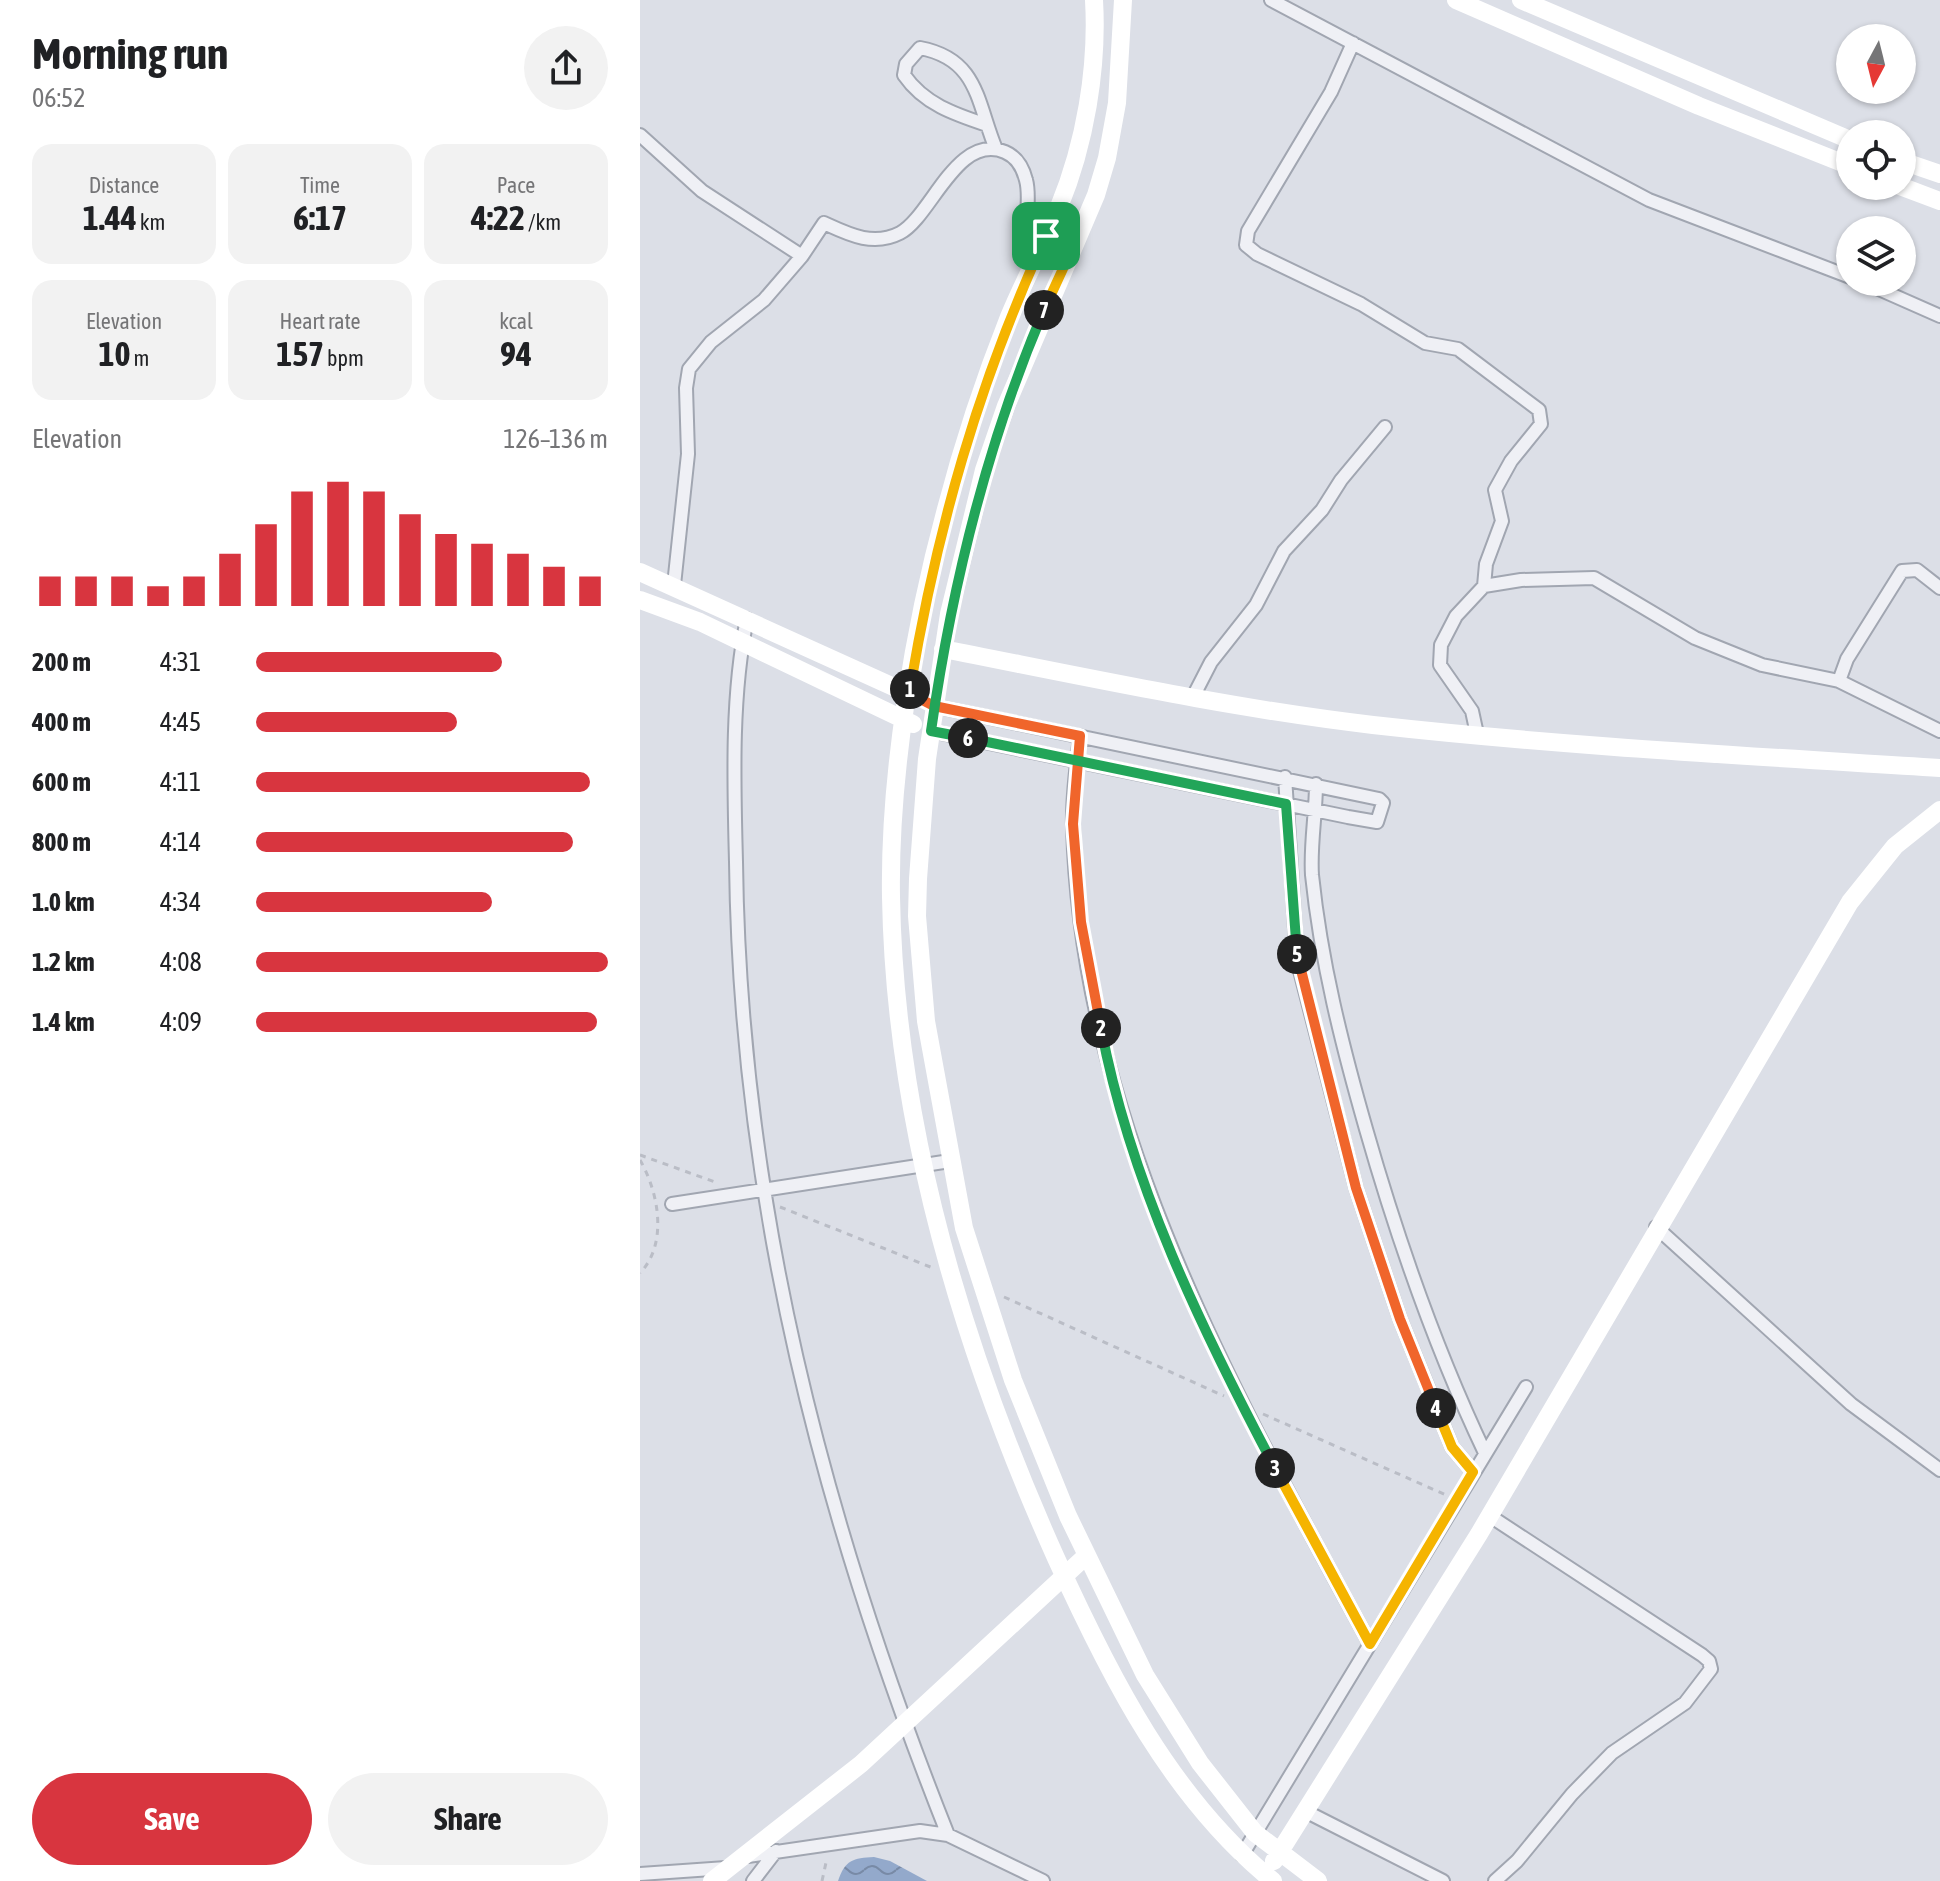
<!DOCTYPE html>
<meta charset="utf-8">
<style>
:root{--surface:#fff;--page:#f2f2f2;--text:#202124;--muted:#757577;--accent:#d8353f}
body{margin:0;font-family:"Asap Condensed",sans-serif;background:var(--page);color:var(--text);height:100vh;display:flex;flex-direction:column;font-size:30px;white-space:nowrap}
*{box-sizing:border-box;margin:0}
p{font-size:26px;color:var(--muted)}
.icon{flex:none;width:44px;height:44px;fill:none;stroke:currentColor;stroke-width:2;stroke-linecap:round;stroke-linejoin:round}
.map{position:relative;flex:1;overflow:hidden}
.drawer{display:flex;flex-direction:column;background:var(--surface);width:640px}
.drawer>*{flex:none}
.needle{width:52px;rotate:187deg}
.tools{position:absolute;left:1196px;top:24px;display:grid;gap:16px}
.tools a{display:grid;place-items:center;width:80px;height:80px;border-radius:50%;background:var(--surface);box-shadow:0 2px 6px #0004;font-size:40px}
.pin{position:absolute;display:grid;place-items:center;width:68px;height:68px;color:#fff;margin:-34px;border-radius:16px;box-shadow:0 4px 12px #0006}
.km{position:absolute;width:40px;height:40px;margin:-20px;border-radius:50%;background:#222;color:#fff;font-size:22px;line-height:40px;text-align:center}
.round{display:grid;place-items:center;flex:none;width:84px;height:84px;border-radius:42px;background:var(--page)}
.headline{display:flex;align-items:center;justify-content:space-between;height:136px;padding:0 32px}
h1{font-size:44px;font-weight:700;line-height:60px}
.metrics{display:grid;grid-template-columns:repeat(3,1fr);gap:12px;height:136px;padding:8px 32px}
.metrics div{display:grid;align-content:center;border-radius:20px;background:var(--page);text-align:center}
.metrics b{font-size:34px;font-weight:700}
.metrics small{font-size:22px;font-weight:400}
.metrics p{font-size:22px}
.chart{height:224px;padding:16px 32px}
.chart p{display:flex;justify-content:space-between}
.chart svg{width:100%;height:144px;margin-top:8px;stroke:var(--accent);stroke-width:6}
.primary-button{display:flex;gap:16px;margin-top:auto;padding:16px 32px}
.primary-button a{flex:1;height:92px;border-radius:48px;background:var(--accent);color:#fff;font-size:32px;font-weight:700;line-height:92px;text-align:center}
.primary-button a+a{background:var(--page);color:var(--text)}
ul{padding:0 32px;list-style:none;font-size:26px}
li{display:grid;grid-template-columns:128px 96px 1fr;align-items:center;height:60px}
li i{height:20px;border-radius:10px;background:var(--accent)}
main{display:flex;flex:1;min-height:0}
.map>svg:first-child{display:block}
</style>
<main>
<section class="drawer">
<div class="headline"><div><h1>Morning run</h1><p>06:52</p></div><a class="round"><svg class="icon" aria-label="share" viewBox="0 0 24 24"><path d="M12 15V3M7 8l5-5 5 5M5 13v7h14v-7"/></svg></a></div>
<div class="metrics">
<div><p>Distance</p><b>1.44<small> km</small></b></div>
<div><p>Time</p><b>6:17</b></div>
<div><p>Pace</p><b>4:22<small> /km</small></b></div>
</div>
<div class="metrics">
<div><p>Elevation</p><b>10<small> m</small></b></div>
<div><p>Heart rate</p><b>157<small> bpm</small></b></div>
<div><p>kcal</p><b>94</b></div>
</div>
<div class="chart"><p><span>Elevation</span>126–136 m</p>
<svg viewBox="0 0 160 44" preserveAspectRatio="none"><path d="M5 44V35M15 44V35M25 44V35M35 44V38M45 44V35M55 44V28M65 44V19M75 44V9M85 44V6M95 44V9M105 44V16M115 44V22M125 44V25M135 44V28M145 44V32M155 44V35"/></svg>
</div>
<ul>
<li><b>200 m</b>4:31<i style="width:70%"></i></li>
<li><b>400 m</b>4:45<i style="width:57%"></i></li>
<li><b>600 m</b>4:11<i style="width:95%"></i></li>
<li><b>800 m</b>4:14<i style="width:90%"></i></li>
<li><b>1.0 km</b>4:34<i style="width:67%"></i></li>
<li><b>1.2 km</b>4:08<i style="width:100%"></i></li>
<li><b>1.4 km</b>4:09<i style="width:97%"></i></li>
</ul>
<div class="primary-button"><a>Save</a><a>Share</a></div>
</section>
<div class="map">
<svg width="1300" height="1881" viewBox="0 0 1300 1881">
<defs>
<pattern id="water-waves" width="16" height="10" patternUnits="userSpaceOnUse" patternTransform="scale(2)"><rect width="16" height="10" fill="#93a9cb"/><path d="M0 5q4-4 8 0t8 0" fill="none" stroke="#788aa6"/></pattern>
</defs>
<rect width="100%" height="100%" fill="#dcdfe7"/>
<path fill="url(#water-waves)" d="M234 1857 250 1861 287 1881H198C205 1860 213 1858 234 1857Z"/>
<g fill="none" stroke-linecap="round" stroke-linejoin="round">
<g stroke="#a1a6b1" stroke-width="16">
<path id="street" d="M631 0 1009 200 1210 277
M713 43 691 92 608 231 606 245 617 254 721 304 785 343 818 349 899 410 901 424 871 461 855 490 862 521 846 564 844 586
M347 125C314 114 284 104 264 75L266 64 280 48C339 59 337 104 356 149
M0 135 62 191 162 256
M1223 282 1300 316
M34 585 48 454 46 388 49 369 71 342 124 300 162 256 184 223C208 234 233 247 260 233 291 217 317 132 365 152 377 157 383 168 386 180 390 194 386 209 388 223L397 231 433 247
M107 619C91 696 94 783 96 862 100 1201 183 1521 308 1835
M1199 681 1207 659 1262 571 1277 570 1300 588
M553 697 571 662 616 605 644 551 682 510 701 480 745 427
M291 731 708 817 737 822 743 803 739 799 294 706
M837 734 832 711 800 665 801 645 816 616 844 586 881 580 954 578 1055 638 1122 665 1199 681 1300 731
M440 736C437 765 432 796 433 826 441 1124 592 1389 730 1644
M645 777 657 959 716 1188 760 1319 812 1447 833 1472
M676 784C676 814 670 845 672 875 681 962 702 1045 726 1129 758 1241 795 1348 845 1453
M32 1204 310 1161
M1016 1227 1211 1404 1300 1470
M850 1516 1062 1655 1069 1661 1071 1669 1045 1703 972 1753 932 1794 877 1861 855 1881
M665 1811 803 1881
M602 1855 886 1387
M108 1856 280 1831 308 1835 403 1881
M0 1874 86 1868
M113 1881 136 1851"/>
</g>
<path stroke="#babdc6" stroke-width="3" stroke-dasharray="6 6" stroke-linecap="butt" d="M0 1155 75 1182
M0 1160C19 1193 28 1244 0 1273
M140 1207 293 1268
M364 1297 584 1396
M623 1414 806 1495
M182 1881 187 1858"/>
<use href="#street" stroke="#eff0f5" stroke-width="12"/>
<path stroke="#fff" stroke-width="18" d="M454 0C458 68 445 144 419 207 404 245 384 280 369 317 344 380 323 444 306 509 274 627 249 775 251 897 255 1127 323 1351 416 1558 470 1677 531 1798 633 1881
M483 0 477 103 467 158 456 195 366 406 344 470 309 614 287 759 278 879 277 916 286 1021 324 1228 373 1380 428 1516 505 1675 560 1763 615 1833 678 1881
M816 0 1059 106 1210 166
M881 0 1210 140
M1262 161 1300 174
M1260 186 1300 201
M0 572 278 698
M0 600 60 622 273 724
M303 649C446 677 588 708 733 725 921 746 1111 756 1300 768
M634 1861 839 1534 1210 902 1255 846 1300 810
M72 1881 221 1764 447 1555"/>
</g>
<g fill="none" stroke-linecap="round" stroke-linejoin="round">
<g stroke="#fff" stroke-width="16">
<path id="split-1" d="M270 689C297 528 338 384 406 236"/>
</g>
<g stroke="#fff" stroke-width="16">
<path id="split-2" d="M270 689 269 693 294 706 440 736 433 824 441 922 461 1028"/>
</g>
<g stroke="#fff" stroke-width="16">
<path id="split-3" d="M461 1028C490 1182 562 1330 635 1468"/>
</g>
<g stroke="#fff" stroke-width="16">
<path id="split-4" d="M635 1468 730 1644 833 1472 812 1447 796 1408"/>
</g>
<g stroke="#fff" stroke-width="16">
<path id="split-5" d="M657 954 716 1188 760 1319 796 1408"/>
</g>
<g stroke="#fff" stroke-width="16">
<path id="split-6" d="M328 738 646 804 657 954"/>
</g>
<g stroke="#fff" stroke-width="16">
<path id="split-7" d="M328 738 291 731C312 585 346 445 404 310"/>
</g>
<g stroke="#fff" stroke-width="16">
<path id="split-8" d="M404 310 433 247 406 236"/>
</g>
<use href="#split-1" stroke="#f5b400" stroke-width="10"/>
<use href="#split-2" stroke="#f0652b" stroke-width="10"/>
<use href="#split-3" stroke="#22a559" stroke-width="10"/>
<use href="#split-4" stroke="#f5b400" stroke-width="10"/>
<use href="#split-5" stroke="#f0652b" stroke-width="10"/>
<use href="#split-6" stroke="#22a559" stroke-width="10"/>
<use href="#split-7" stroke="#22a559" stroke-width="10"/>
<use href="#split-8" stroke="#f5b400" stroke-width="10"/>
</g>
</svg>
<div class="tools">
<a><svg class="needle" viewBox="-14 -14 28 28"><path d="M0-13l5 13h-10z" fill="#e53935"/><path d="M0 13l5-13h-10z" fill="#757577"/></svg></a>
<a><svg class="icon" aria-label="locate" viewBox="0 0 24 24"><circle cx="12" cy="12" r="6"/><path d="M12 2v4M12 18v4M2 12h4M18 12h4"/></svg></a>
<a><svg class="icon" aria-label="layers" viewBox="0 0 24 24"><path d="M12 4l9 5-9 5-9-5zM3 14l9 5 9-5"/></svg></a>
</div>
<div class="pin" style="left:406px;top:236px;background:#1e9e55"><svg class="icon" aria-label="arrive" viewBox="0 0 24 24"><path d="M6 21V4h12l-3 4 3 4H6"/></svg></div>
<b class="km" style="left:270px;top:689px">1</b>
<b class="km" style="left:461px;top:1028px">2</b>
<b class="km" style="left:635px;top:1468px">3</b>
<b class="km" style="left:796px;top:1408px">4</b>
<b class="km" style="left:657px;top:954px">5</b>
<b class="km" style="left:328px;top:738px">6</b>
<b class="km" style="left:404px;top:310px">7</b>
</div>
</main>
